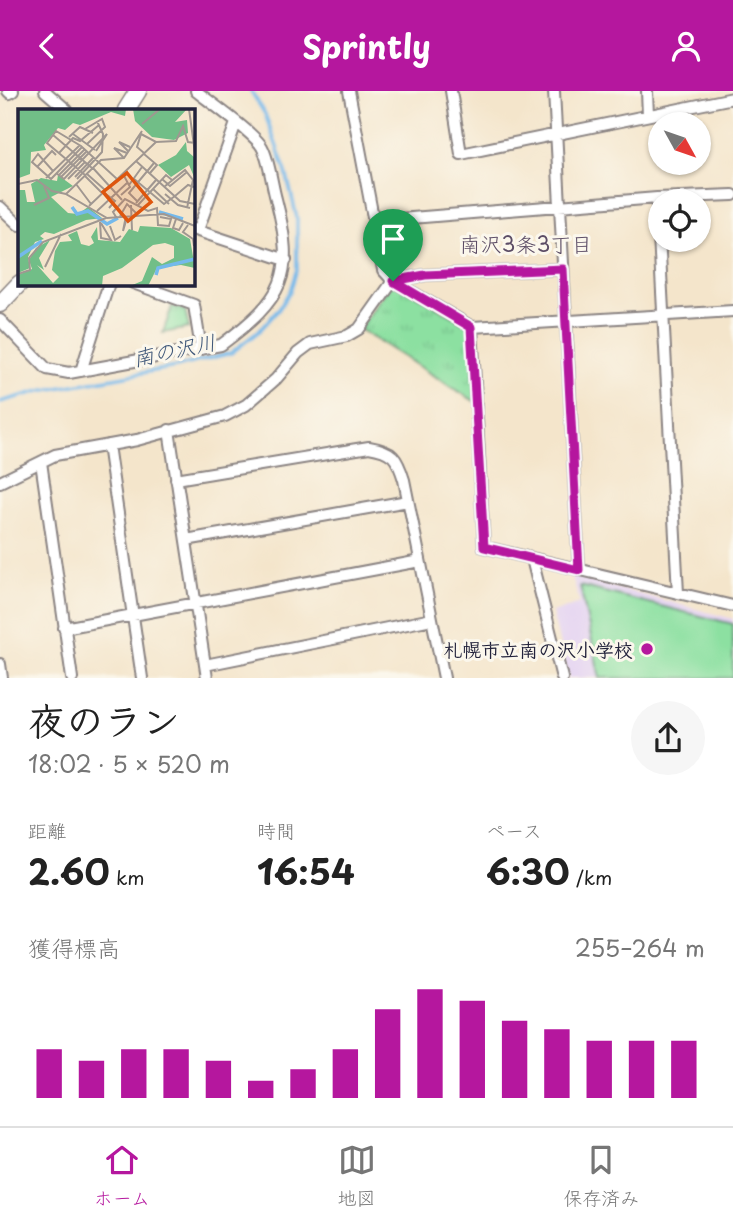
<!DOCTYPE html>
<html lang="ja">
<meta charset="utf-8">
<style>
:root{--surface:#fff;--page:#f6f6f6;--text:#222;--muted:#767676;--line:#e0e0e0;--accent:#b5179e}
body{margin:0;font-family:"Playpen Sans","Klee One",sans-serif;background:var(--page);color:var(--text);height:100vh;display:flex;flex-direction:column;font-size:26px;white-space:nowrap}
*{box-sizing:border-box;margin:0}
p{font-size:23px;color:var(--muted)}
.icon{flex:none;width:38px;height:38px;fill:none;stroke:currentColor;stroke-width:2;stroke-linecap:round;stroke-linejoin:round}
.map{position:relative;height:587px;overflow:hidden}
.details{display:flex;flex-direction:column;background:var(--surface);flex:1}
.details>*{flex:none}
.needle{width:46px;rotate:130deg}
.buttons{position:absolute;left:648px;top:21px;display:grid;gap:14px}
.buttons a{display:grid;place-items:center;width:63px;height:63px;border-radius:50%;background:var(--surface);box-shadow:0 2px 5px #0004;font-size:35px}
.pin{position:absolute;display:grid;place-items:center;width:60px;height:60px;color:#fff;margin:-72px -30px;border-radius:50% 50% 50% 0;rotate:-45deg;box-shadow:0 0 7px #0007}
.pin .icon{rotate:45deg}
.round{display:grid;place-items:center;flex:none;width:74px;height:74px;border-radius:37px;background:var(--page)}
.head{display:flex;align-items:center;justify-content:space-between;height:119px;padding:0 28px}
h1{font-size:38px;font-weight:700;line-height:52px}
.metrics{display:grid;grid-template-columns:repeat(3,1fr);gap:10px;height:119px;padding:7px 28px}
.metrics div{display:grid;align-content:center}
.metrics b{font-size:35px;font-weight:700}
.metrics small{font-size:19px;font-weight:400}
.metrics p{font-size:19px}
.chart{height:196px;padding:14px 28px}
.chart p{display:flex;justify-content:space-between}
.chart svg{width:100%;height:126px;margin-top:7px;stroke:var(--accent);stroke-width:6}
header{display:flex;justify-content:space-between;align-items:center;height:91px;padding:0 28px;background:var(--accent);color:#fff;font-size:32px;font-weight:700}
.menu{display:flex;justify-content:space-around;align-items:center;height:98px;border-top:2px solid var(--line);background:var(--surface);font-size:19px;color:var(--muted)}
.menu a{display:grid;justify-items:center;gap:4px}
.menu .current{color:var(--accent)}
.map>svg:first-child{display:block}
</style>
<header><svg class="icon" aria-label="back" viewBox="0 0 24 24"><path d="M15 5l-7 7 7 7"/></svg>Sprintly<svg class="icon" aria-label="person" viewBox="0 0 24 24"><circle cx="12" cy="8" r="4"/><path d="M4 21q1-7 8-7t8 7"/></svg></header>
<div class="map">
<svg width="733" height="587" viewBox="0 0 733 587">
<defs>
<pattern id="grass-tufts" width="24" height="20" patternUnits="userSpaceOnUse" patternTransform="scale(1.75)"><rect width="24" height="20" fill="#8ce0a1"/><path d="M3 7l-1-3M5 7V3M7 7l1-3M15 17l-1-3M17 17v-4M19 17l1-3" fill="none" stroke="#78c08c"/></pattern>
</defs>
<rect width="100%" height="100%" fill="#fbf7ec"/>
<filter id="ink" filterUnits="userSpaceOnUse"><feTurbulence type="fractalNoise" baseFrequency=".0143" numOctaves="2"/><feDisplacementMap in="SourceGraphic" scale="14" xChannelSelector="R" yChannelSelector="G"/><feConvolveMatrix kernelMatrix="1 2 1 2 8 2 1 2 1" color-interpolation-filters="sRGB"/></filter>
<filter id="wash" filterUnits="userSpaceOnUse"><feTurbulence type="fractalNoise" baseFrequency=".00686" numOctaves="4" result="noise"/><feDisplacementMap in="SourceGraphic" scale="28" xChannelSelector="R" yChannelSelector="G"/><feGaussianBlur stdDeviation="1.57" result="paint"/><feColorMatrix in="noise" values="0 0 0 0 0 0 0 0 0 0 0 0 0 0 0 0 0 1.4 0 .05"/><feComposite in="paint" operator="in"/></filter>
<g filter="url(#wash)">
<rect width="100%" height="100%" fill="#f4e5cb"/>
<path fill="#e4d3f2" d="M572 485 733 528V587H568L552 521 580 512Z"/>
<path fill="url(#grass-tufts)" stroke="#57816e" stroke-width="2" d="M393 190 471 236 476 311 359 238Z
M172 215 185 219 189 237 163 242Z"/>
<path fill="#8ce0a1" stroke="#57816e" stroke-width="2" d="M580 495 733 533V587H600Z"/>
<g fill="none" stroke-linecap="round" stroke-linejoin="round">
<path stroke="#74b9eb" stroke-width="3.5" d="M0 311 40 300 176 276 231 262 259 240 278 219 290 200 297 178V127L286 81 265 23 251 0"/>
</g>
</g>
<g filter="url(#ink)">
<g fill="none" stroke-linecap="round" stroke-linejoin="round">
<g stroke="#8b8483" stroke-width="14">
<path id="street" d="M8 0 10 2 13 0
M45 0 67 19
M451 0 461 63 733 7
M554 0 579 479
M647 0 648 24
M657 107 678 502
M0 116 19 134
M375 130 657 107 733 104
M192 138 286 169
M198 139 236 32
M393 190 472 236 733 220
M393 190 425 184 563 178
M133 192 194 214 201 258
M0 229 47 278 69 282 221 254C284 207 296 185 276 108 272 94 269 68 262 56 255 43 210 11 196 0
M472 236 484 456 733 515
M81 280 109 192
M169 339 207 587
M108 354 142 587
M41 371 72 587
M176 388 369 356C393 360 397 366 404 389L444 587
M0 391 55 364 137 349 225 325 246 314 276 288 298 262 310 253 347 245 359 238 393 190 383 179 349 0
M186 449 408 410
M532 468 562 587
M64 537 420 470
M0 573 2 587
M205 574 432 528"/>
</g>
<g stroke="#8b8483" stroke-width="19">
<path id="secondary" d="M126 19 138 0
M0 213 20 192"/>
</g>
<use href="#street" stroke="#fff" stroke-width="10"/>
<use href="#secondary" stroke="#fff" stroke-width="16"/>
</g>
</g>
<g fill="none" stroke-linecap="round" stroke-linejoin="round" filter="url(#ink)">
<g stroke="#fff" stroke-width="14">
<path id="route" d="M563 178 579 479 484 456 471 236 393 190 425 184Z"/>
</g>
<use href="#route" stroke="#b5179e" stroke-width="9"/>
</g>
<circle fill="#b5179e" stroke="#fbf7ec" stroke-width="2.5" cx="647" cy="558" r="7"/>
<g text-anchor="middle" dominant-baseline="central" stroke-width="6" stroke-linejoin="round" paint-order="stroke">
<g font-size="19" font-weight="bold" fill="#22223b" stroke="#fbf7ec" text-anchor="end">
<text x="633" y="558">札幌市立南の沢小学校</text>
</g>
<g font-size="21" fill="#5c4d66" stroke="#fbf7ec">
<text x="526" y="152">南沢3条3丁目</text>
</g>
<g font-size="21" font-style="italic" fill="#3f5779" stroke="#fbf7ec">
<text transform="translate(174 258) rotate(-12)">南の沢川</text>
</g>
</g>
<g transform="translate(18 18)">
<rect width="177" height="177" fill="#f4e5cb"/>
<path d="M0 0H108L107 7 93 3 62 16 55 14 47 21 40 19 26 36 28 41 13 43 12 65 1 69ZM115 0H169L157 13 169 11 170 24 156 31 134 28 117 12ZM168 33 169 42 176 48 177 70 171 56 153 68 140 56 158 46ZM40 66 55 77 33 88 50 104 60 105 70 98 84 109 68 111 36 125 27 123 22 127 26 130 17 133 10 148 12 159 0 164 1 81H7L9 93H17L13 75 23 69 39 72ZM122 117 153 119 172 130 177 159 163 156 139 159 130 177H112L124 172 134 148 144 155 156 149V137L147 134 135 136 104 159 85 167 84 177H0V166L14 160 11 151 18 139 32 131 21 149 26 161 19 156 35 174 41 168 34 161 37 142 42 133 54 132 50 126 59 122 63 135 71 137 76 134 73 128 79 118 80 131 102 133 111 120 120 123Z" fill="#71be87"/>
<path fill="none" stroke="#74b9eb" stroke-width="3.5" d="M54 98 59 105 70 102 89 115 100 109M141 103 165 110M0 148 24 132M138 166 140 159 177 150"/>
<path fill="none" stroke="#a09791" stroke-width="2" d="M171 0 177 44M124 15 142 0M67 20 84 10 87 18 69 35M124 22 106 49 83 51 48 85 89 109 146 105 177 117M55 25 77 41M123 25 138 33 158 32 165 17 170 33 177 34M123 25 119 38 126 44M35 26 74 59M51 28 62 18 75 24M110 42 101 33 112 38M41 44 55 29 62 32 81 16M126 45 139 56 132 64M106 49 96 39 109 44M118 52 162 92 177 95M19 58 34 42 38 46M75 59 104 91M35 62 20 45 14 53 33 70 64 38M38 64 46 70 89 25 78 42M69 65 87 81M41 66 67 40M67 66 29 34 38 22 63 37 99 70M67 67 84 84M43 68 69 42M57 68 76 48M28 69 62 36M115 69 146 95 157 87M50 70 67 53M59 70 84 43 85 25 79 12M144 70 152 77 169 63M0 75 19 71 34 82 48 85M58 75 73 95M111 76 124 58M146 78 167 61 175 71 169 99M135 80 151 95M85 83 97 92 91 99M147 85 160 96 172 99M103 86 112 78 105 65M157 87 170 76 176 78M119 92 111 84 136 54M118 94 138 71M16 96 31 89 26 77M113 96 114 121M120 96 148 66 154 71M71 97 138 33M79 102 109 74M102 107 109 95 119 105M98 108 95 103 107 90 130 102 139 99 140 116 151 117 153 110 142 108M158 110 155 119 161 121 165 114M108 112 105 122 108 107M82 113 83 129 93 131 83 114M170 116 165 123 175 130 176 137M92 117 97 131 103 127M27 158 43 125M0 165 12 161 11 149 25 133 88 109"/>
<path fill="#de560e" fill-opacity="0.15" stroke="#de560e" stroke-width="3.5" d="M109 64 133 93 110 112 85 83Z"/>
<rect width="177" height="177" fill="none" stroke="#22223b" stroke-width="3.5"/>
</g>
</svg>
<div class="buttons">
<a><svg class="needle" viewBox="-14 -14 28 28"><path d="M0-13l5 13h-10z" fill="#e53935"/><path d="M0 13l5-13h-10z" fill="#767676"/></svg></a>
<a><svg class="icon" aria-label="locate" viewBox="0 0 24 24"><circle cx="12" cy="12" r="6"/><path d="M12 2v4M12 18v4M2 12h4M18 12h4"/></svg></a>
</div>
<div class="pin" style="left:393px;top:190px;background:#1e9e55"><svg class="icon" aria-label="arrive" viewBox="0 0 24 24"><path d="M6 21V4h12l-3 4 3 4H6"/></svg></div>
</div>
<section class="details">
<div class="head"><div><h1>夜のラン</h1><p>18:02 · 5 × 520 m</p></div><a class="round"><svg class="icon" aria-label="share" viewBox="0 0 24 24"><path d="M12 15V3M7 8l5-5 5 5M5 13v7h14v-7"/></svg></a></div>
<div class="metrics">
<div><p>距離</p><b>2.60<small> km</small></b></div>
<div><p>時間</p><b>16:54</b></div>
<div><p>ペース</p><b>6:30<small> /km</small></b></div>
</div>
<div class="chart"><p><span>獲得標高</span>255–264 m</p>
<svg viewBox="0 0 160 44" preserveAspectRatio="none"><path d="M5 44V27M15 44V31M25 44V27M35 44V27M45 44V31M55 44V38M65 44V34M75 44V27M85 44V13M95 44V6M105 44V10M115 44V17M125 44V20M135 44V24M145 44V24M155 44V24"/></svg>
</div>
</section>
<nav class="menu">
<a class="current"><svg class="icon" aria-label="home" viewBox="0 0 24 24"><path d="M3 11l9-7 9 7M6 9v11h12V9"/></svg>ホーム</a>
<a><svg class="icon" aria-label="map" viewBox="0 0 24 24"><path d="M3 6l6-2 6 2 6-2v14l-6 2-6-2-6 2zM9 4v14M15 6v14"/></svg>地図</a>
<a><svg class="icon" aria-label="saved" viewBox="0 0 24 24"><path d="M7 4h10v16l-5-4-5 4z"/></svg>保存済み</a>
</nav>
